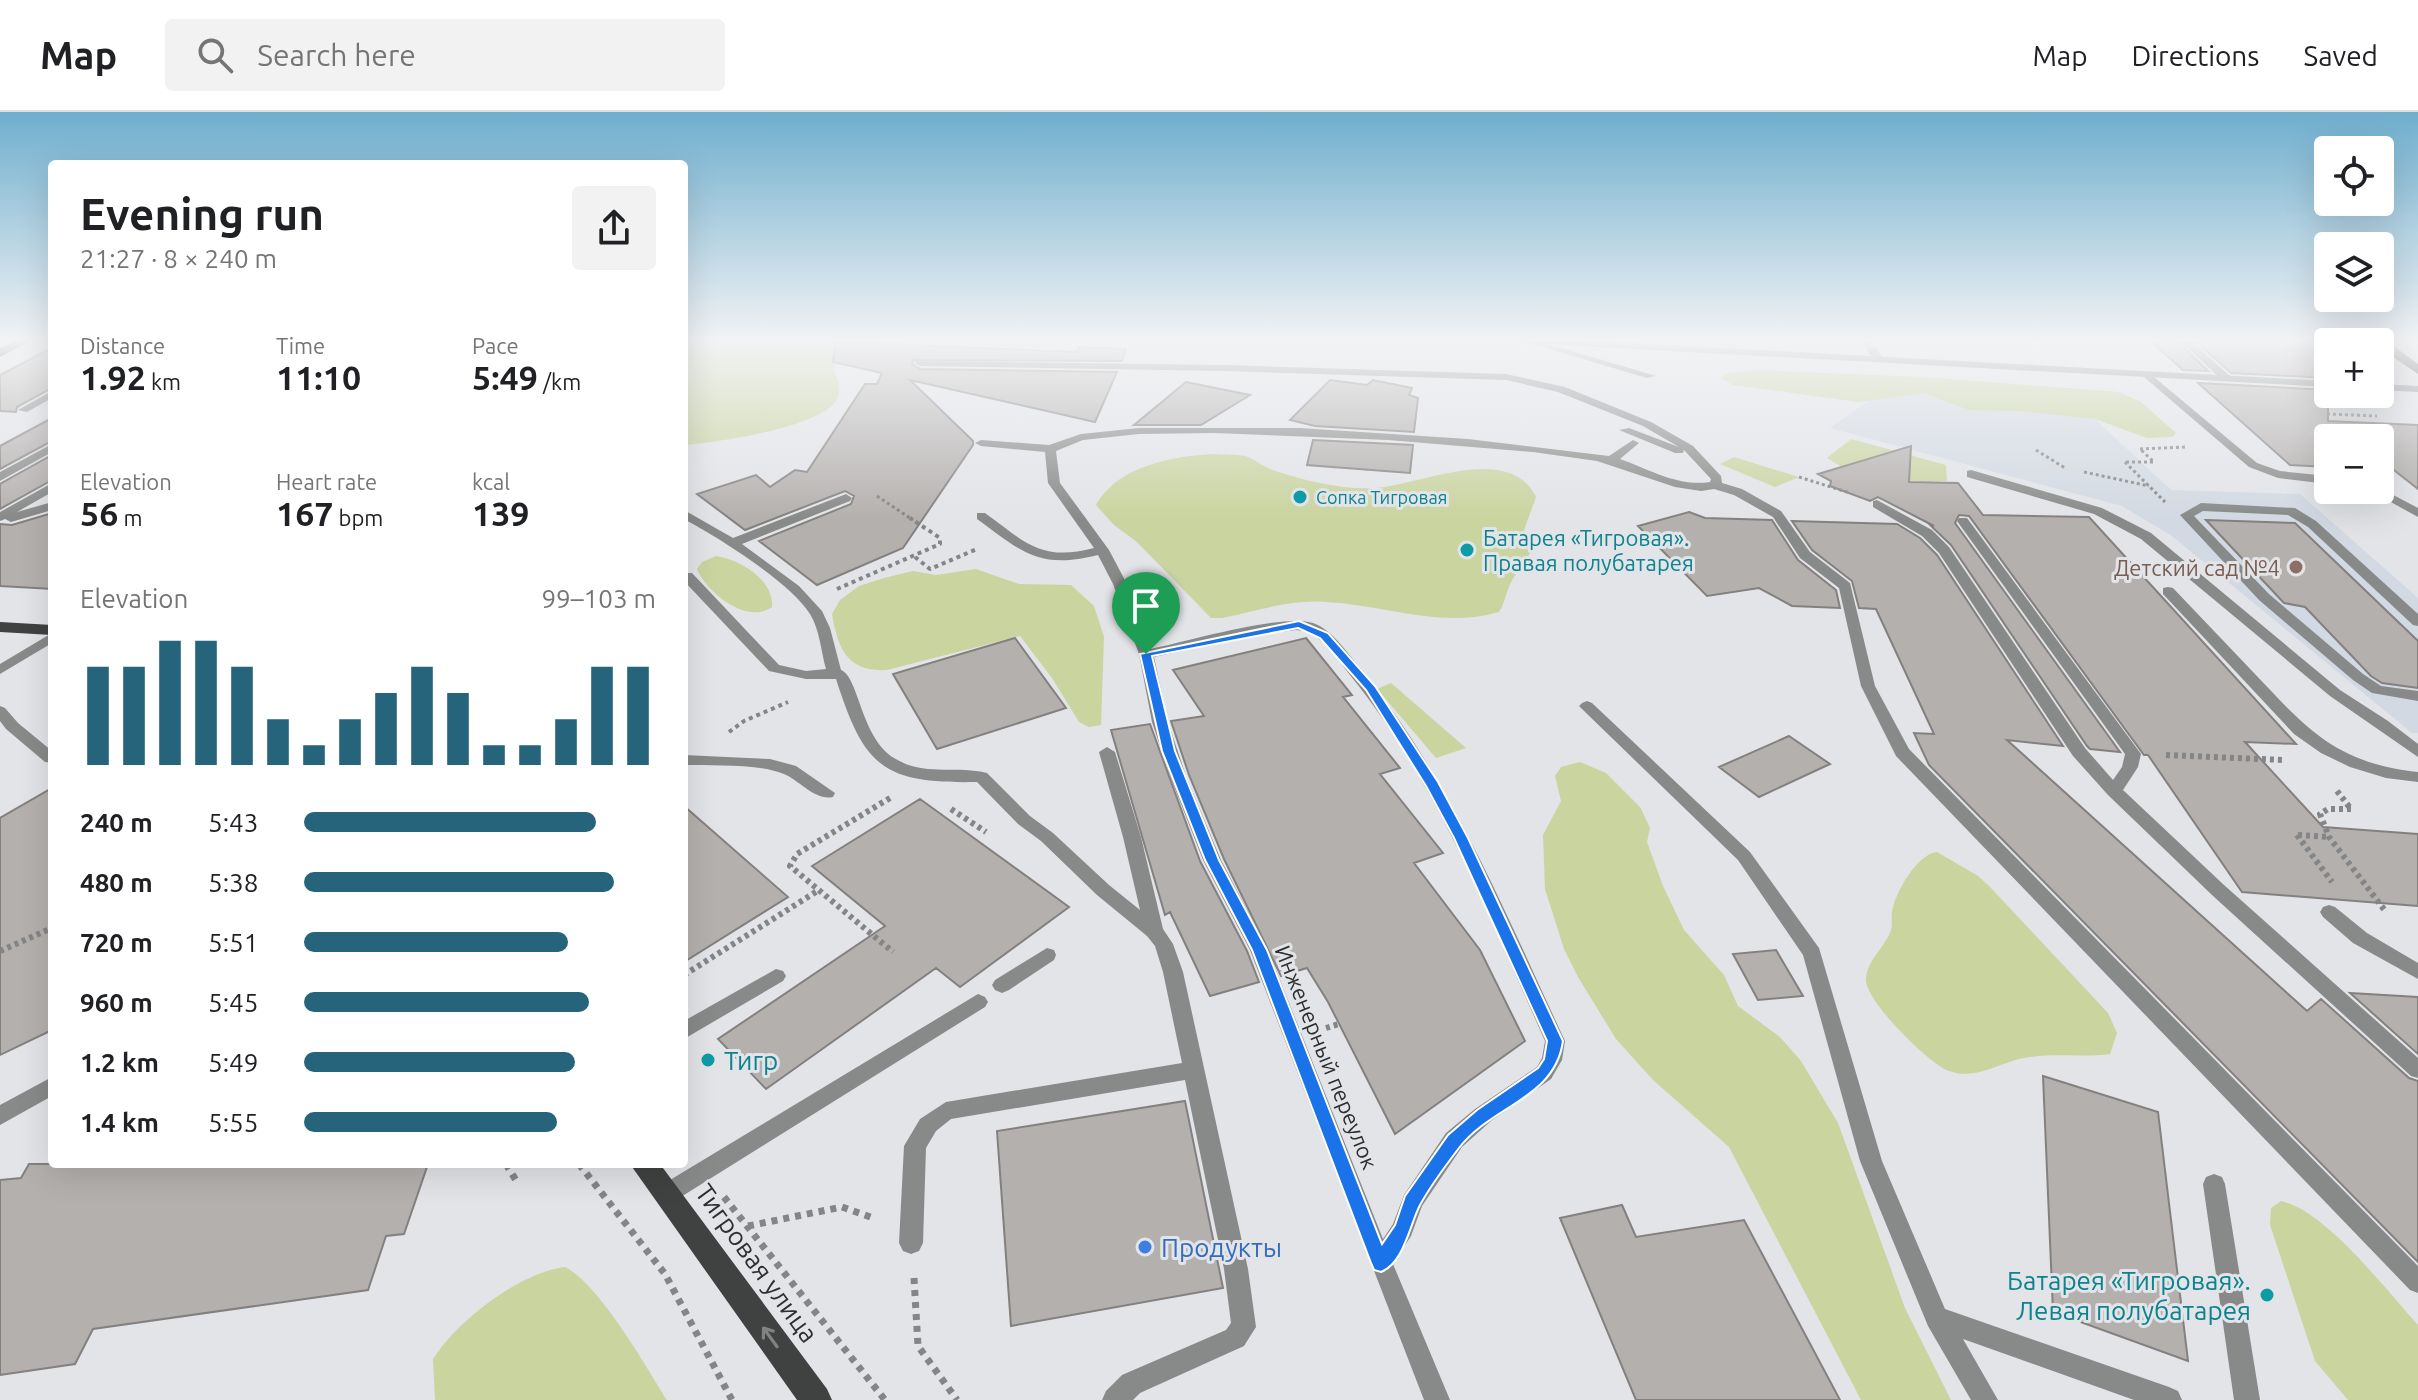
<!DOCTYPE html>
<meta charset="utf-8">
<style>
:root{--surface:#fff;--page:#f2f2f2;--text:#202124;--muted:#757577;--line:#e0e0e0;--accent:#25647a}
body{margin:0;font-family:Ubuntu,sans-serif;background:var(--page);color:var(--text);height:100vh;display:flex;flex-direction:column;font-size:30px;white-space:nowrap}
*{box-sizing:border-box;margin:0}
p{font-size:26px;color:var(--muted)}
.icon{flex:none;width:44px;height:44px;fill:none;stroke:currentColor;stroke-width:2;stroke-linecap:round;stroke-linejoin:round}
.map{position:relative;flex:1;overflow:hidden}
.side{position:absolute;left:48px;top:48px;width:640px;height:1008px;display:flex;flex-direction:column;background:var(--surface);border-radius:8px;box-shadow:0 8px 32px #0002}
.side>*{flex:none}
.buttons{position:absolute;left:2314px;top:24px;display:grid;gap:16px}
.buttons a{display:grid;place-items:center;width:80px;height:80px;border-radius:8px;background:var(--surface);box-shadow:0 8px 32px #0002;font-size:40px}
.pin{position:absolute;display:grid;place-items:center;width:68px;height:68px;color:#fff;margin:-82px -34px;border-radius:50% 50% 50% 0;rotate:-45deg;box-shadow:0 0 8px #0007}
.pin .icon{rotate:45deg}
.round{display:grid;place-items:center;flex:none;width:84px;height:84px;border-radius:8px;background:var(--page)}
.overview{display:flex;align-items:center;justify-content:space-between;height:136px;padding:0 32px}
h1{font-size:44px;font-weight:700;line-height:60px}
.figures{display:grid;grid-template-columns:repeat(3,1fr);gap:12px;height:136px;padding:8px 32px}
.figures div{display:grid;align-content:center}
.figures b{font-size:34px;font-weight:700}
.figures small{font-size:22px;font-weight:400}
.figures p{font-size:22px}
.chart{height:224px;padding:16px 32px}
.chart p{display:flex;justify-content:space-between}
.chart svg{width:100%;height:144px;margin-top:8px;stroke:var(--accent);stroke-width:6}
ul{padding:0 32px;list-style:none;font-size:26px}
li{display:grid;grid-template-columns:128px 96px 1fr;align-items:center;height:60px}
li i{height:20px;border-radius:10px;background:var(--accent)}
header{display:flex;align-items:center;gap:48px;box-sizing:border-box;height:112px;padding:0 40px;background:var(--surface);border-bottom:2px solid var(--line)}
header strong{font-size:38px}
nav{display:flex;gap:44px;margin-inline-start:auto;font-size:28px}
.search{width:560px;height:72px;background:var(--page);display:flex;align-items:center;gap:20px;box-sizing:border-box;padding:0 28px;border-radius:8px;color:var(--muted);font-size:30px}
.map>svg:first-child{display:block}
</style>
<header>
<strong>Map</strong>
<div class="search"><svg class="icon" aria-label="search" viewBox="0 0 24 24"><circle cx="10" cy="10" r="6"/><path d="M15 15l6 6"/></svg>Search here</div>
<nav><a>Map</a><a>Directions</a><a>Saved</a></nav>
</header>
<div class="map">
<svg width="2418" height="1288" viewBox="0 0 2418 1288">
<rect width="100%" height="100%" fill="#e2e4e8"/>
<path fill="#d2d9e2" d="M1890 274 2095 307 2171 378 2300 382 2418 486V621H2412L2172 424 2122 394 1830 316Z"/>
<path fill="#c9d49f" d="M684 227H1057L1058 232 1040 236 899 231 838 249 834 254 833 252C834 264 844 274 837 287 822 316 716 330 684 333Z
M1755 258 1922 265 2119 280 2141 290 2176 321 2172 325 2147 326 2095 307 2018 299 1969 298 1924 281 1858 290 1733 273 1720 266 1728 261Z
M1851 327 1946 353 1947 369H1887L1857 364 1827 346Z
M1214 342C1224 343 1236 342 1245 344 1255 347 1263 355 1273 358 1305 369 1342 378 1376 376 1422 372 1509 330 1536 385L1524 418 1532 436C1527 451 1514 461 1509 475 1505 485 1504 492 1499 500 1441 517 1385 493 1326 490 1292 487 1256 499 1222 506H1211L1137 430 1114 413 1096 393C1117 354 1173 344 1214 342Z
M1734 345 1799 365 1775 375 1720 352Z
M716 444C740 448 774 467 772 495 747 513 707 481 697 457L702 450Z
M976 457 1019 472 1071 473 1094 494 1104 525 1101 613 1089 615 1079 610 1052 566 1020 524 887 558C848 560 838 538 832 502L840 488 859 474 884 466 913 459 936 463Z
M1391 571 1466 636 1436 646 1377 577Z
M1580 650 1606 661 1640 695 1650 716 1647 730 1663 774 1684 818 1724 863 1738 894 1780 925 1801 949 1838 1011 1905 1196 1951 1288H1861L1729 1035 1653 968 1616 927 1578 865 1564 837 1545 777 1543 723 1561 689 1555 664 1561 655Z
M1937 740 1978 764 1990 775 2108 901 2117 921 2110 942C2080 946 2048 940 2019 947 1995 953 1975 968 1949 959 1929 952 1863 887 1866 866 1868 847 1886 834 1891 818 1893 813 1891 805 1892 800 1895 781 1917 742 1937 740Z
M2281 1089C2326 1099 2386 1178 2418 1213V1288H2348L2315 1249 2270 1113 2271 1096Z
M565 1155C599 1172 645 1253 667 1288H435L433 1247C458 1208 519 1161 565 1155Z"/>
<path fill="#b4b0ae" stroke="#84807f" stroke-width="2" d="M2148 227H2175L2208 259 2183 258Z
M2193 227H2328V266L2231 261Z
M836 230 1076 240 1079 235 1126 237 1122 249 913 248 912 252 920 257 1117 260 1095 310 910 268 973 329V333L903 436 817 473 759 429 851 392 854 384 845 379 745 418 697 382 756 363 770 375 795 358 807 360 865 272H877L882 261 833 250Z
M52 236V276L17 295 16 300 0 299V263Z
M1330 268 1367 273 1373 268 1412 276 1409 283 1418 286 1414 320 1315 314 1290 308Z
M1186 270 1250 283 1201 313H1134Z
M2198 271 2328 278V309L2418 313V377L2390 355 2380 354V326H2328V355L2290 353Z
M52 306V329L0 357V334Z
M1313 328 1413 333 1410 361 1307 353Z
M1911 334 1909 370 1958 371 1983 403 2089 405 2296 632 2245 630 2323 715 2418 722V794L2242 780 2148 643H2144L1969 404 1959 403 1955 411 2120 640 2090 637 2087 634 1951 433 1930 413 1934 414 1878 385 1870 389 1830 374 1831 369 1818 362Z
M52 343V368L0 397V372Z
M1689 400 1705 406 1772 408 1798 448 1836 478 1840 496 1792 494 1759 476 1707 484 1638 414Z
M52 401V477L0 474V412L12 413Z
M2206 408 2295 411 2418 529V576L2382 571 2371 564 2305 495 2284 491Z
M1792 409 1897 412 1920 426 1937 443 2063 634 2007 628 2307 899 2321 887 2409 966 2418 969V1150L1929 653 1914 621 1934 622 1876 497 1859 496 1852 469 1812 438Z
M1015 526 1066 596 937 637 893 562Z
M1306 526 1352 583 1343 585 1400 656 1380 662 1443 741 1414 751 1480 838 1525 929 1395 1022 1328 890 1307 856 1281 864 1224 747 1189 663 1171 609 1204 604 1173 558Z
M1150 612 1200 749 1247 839 1259 870 1210 884 1170 800 1165 803 1111 618Z
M1789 624 1830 652 1759 685 1719 655Z
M52 676V918L0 943V706Z
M920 687 1069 795 960 875 936 856 766 977 718 927 885 814 812 754Z
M684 694 788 785 684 850Z
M1776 838 1803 884 1758 888 1733 842Z
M2350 881 2418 885V942Z
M2043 964 2158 1000 2188 1249 2053 1200Z
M1185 989 1223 1176 1011 1214 997 1019Z
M29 1052H428L404 1122 386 1124 368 1178 93 1217 75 1252 0 1263V1068L21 1066Z
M1622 1093 1636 1125 1744 1108 1840 1288H1636L1560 1106Z"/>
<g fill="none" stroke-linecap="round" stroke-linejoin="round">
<path stroke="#838587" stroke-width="3" stroke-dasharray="3 3" stroke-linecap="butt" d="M2327 302 2377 304
M2140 337 2186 335
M2036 338 2065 356
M2125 350 2165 390
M2126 350H2154L2140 337
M2084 360 2149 374
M1799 365 1850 381
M877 384 913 408"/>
<path stroke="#838587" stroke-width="4" stroke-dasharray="4 4" stroke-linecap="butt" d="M915 445 930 457 977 437
M837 477 940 432V426L910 406
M729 620 744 609 788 590"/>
<path stroke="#838587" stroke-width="6" stroke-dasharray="4 4" stroke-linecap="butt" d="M2166 643 2283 648
M2337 679 2351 697
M890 686 797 742 790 754 893 840
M951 697 986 720
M2351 697H2328L2320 702 2329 725 2386 800
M2297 723 2332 770
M2298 723 2329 725
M0 839 52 816
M684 863 819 778
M1326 916 1339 912"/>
<path stroke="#838587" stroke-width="7" stroke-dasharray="6 6" stroke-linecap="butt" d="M506 1052 517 1070
M579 1052 665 1162 732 1288
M724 1085 885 1288
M748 1114 842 1095 876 1107
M914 1166 918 1234 957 1288"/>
<path fill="#888a89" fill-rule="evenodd" d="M1516 227H1531L1656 264 1647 266Z
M2178 227H2189L2231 265V269H2223Z
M1864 229H1872L1883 247 1882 249H1874L1863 231Z
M916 249 1224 253 1506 262 1565 275 1651 310 1693 334 1721 364 1722 371 1742 377 1781 399 1810 440 1850 471 1875 574 1909 637 2418 1154V1181L2410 1178 1896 644 1861 574 1839 476 1800 446 1773 405 1734 383 1714 377 1701 379 1675 375 1597 349 1533 340 1388 328 1215 321 1139 322 1083 328 1056 339 1060 371 1109 438 1127 472 1151 537C1185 530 1284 501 1313 511 1333 518 1347 541 1361 557 1451 668 1505 800 1565 929L1562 948 1551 967 1491 1009 1462 1035 1422 1094 1411 1124 1393 1152 1450 1288H1424L1250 838 1203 748 1170 664 1152 610 1139 542 1113 472 1098 443C1039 458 1022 440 977 407V401H985C1025 430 1041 450 1094 436L1048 371 1045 340 981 334 975 331 981 328 1049 333 1081 322 1139 316H1300L1468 327 1609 344 1633 328 1639 331 1620 347C1649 357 1677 375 1710 370L1711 367 1684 338 1683 341H1675L1619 318 1629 316 1679 335 1643 314 1558 280 1506 268 1224 259 920 254 915 251ZM1296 518C1321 519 1336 545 1350 563 1438 672 1488 802 1545 929L1542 946 1537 955 1475 997 1446 1021 1404 1083 1393 1112 1383 1127 1268 838 1221 748 1186 664 1168 610 1154 545 1256 523Z
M2148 260 2257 351 2280 359 2328 364V372L2278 366 2249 355 2144 265 2143 263Z
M52 279V286L27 300 18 298Z
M52 332V340L0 369V360Z
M1971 358 2102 396 2151 421 2340 578 2388 609 2418 632V645L2330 584 2141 427 2094 402 1967 365V359Z
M52 371V380L17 400 52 390V398L11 410 5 407 0 409V400Z
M2380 376 2418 396V405L2369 378H2380Z
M846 382 852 386 850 389 742 432 799 474 822 499 830 516 841 558C859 565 861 626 894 646 924 665 956 653 987 661L1030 704 1053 721 1109 773 1140 798 1123 725 1099 640 1107 635 1115 640 1141 725 1163 817 1173 832 1183 860 1248 1157 1256 1215 1244 1234 1140 1281 1133 1288H1102L1106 1279 1122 1263 1226 1218 1231 1211 1224 1157 1185 968 951 1007 936 1019 926 1036 923 1131 919 1139 911 1142 903 1139 899 1131 904 1034 920 1007 946 990 1182 951 1163 860 1155 834 1147 824 1097 783 1041 729 1018 712 977 670C882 672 864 654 836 567H806L769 559 684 469V461H692L779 553 806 559 826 557C821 540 820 518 810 502 790 470 719 426 684 407V398L733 426Z
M1877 388 1932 418 1949 435 2085 636 2113 668 2122 655 2125 642 1957 409 1959 406H1967L2141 642 2138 655 2123 678 2224 773 2418 946V966L2411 964 2212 783 2108 683 2073 644 1939 441 1922 424 1873 395V389Z
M2201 391 2295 396 2316 409 2418 502V514L2413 513 2308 415 2288 403 2203 399 2194 404 2269 482 2363 562 2381 574 2418 579V589L2372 581 2353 568 2259 488 2180 403Z
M2168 475 2173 476C2200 504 2227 533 2254 561 2307 617 2336 651 2418 660V670L2386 666 2350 655 2321 641 2294 622 2163 482V476Z
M52 521V531L0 562V552Z
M1587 589 1592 591 1750 740 1819 836 1882 1049 1945 1197 2169 1275 2178 1279 2182 1288H2134L1963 1227 1998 1288H1971L1928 1214 1860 1049 1803 843 1738 748 1582 597 1579 594 1582 591Z
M0 594 5 596 18 611 52 639V651L45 650 6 617 0 609Z
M684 643 770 647 796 654 835 681 833 685C815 689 799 668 784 662 758 651 712 654 684 653Z
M2329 793 2335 795 2367 821 2418 851V867L2353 831 2323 805 2320 800 2323 795Z
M1047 836 1054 838 1056 843 1054 848 1009 878 1002 881 995 878 992 873 995 868Z
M776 857 783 859 786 864 783 869 684 927V909Z
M978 882 985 885 988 890 985 895 676 1088 668 1091 660 1088 657 1081 660 1074Z
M52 965V984L0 1013V993Z
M2214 1062 2222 1065 2225 1072 2260 1288H2234L2203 1072 2206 1065Z"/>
<path fill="#888a89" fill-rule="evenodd" d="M1502 227H1556L2328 269V275L1507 230Z
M2380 272 2418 274V280L2380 278Z"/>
<path fill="#3f4241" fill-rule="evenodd" d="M20 227H35L0 245V236Z
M2376 227H2384L2418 252V262L2380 236V230H2374Z
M0 510 52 513V523L0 520Z
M630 1052H660L827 1277 832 1288H797Z"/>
</g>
<defs><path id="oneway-shaft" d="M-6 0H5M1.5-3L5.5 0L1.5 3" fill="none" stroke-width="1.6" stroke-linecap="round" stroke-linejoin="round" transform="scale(2)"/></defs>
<use stroke="#808384" href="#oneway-shaft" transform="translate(770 1225) rotate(-126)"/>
<linearGradient id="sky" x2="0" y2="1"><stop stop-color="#6faece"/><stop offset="0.56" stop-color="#f2f3f5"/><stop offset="1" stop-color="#f2f3f5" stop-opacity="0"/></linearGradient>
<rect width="2418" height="407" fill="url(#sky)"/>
<path fill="#1a73e8" stroke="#fff" stroke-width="2" fill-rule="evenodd" d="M1299 509 1328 521 1375 574 1438 670 1468 726 1563 929C1555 987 1492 993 1459 1036 1446 1053 1431 1073 1420 1093 1410 1112 1404 1151 1381 1160L1374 1158 1371 1151 1252 838 1205 748 1162 639 1140 542ZM1298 516 1320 526 1366 578 1426 674 1454 726 1547 929 1544 947 1538 956 1477 998 1448 1023 1405 1084 1395 1113 1382 1132 1267 838 1219 748 1175 639 1152 544Z"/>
<g fill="#0f9aa8" stroke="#e2e4e8" stroke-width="3">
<circle cx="1300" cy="385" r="8"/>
<circle cx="1467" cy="438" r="8"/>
<circle cx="708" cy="948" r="8"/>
<circle cx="2267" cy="1183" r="8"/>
</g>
<circle fill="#8d6e63" stroke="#e2e4e8" stroke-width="3" cx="2296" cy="455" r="8"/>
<circle fill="#3f7fe0" stroke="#e2e4e8" stroke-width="3" cx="1145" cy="1135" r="8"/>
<g text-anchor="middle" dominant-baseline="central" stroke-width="6" stroke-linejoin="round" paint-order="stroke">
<g font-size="18" fill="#0d838f" stroke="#e2e4e8" text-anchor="start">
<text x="1316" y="385">Сопка Тигровая</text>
</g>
<g font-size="22" fill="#0d838f" stroke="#e2e4e8" text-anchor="start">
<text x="1483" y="425">Батарея «Тигровая».<tspan x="1483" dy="25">Правая полубатарея</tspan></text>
</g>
<g font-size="22" fill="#785e54" stroke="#e2e4e8" text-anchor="end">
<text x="2280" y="455">Детский сад №4</text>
</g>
<g font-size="22" fill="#2d2e2f" stroke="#e2e4e8">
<text transform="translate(1327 945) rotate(68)">Инженерный переулок</text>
</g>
<g font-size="26" fill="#0d838f" stroke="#e2e4e8" text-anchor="start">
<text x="724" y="948">Тигр</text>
<text x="2251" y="1168" text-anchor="end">Батарея «Тигровая».<tspan x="2251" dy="30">Левая полубатарея</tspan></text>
</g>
<g font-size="26" fill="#366cbe" stroke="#e2e4e8" text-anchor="start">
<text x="1161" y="1135">Продукты</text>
</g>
<g font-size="26" fill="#2d2e2f" stroke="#e2e4e8">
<text transform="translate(757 1151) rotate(54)">Тигровая улица</text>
</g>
</g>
</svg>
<div class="buttons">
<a><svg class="icon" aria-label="locate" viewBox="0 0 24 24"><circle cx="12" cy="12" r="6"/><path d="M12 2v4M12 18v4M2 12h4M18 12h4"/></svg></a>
<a><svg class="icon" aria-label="layers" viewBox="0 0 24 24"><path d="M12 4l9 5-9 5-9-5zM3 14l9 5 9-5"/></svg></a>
<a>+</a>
<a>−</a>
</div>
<div class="pin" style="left:1146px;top:542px;background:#1e9e55"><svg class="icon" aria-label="arrive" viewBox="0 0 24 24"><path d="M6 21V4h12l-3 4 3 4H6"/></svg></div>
<section class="side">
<div class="overview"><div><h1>Evening run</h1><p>21:27 · 8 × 240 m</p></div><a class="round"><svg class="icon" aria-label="share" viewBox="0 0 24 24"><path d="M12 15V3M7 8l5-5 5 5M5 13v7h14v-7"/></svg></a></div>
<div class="figures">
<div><p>Distance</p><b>1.92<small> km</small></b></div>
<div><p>Time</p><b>11:10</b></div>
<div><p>Pace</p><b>5:49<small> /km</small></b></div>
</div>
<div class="figures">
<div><p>Elevation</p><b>56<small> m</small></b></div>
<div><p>Heart rate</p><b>167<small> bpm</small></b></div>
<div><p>kcal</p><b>139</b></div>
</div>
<div class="chart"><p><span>Elevation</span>99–103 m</p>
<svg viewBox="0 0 160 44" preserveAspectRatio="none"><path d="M5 44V14M15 44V14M25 44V6M35 44V6M45 44V14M55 44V30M65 44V38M75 44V30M85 44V22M95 44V14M105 44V22M115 44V38M125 44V38M135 44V30M145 44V14M155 44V14"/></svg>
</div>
<ul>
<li><b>240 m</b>5:43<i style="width:83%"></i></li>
<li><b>480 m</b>5:38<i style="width:88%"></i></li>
<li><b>720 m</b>5:51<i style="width:75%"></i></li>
<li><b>960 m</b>5:45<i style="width:81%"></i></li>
<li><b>1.2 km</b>5:49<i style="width:77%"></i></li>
<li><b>1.4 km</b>5:55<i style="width:72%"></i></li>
</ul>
</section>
</div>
